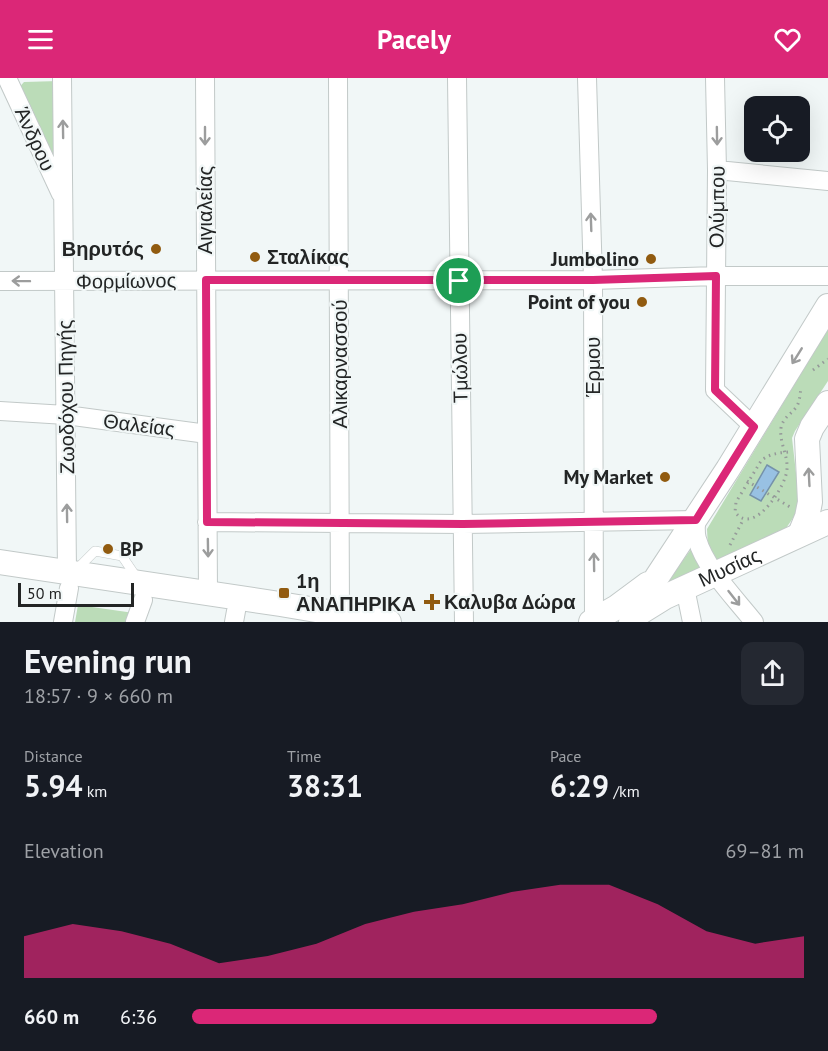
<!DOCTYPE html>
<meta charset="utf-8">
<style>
:root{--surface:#171b24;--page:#242831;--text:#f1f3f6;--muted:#9ea1a6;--accent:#db2777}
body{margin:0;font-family:"PT Sans",sans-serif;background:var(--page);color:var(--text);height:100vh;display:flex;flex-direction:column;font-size:22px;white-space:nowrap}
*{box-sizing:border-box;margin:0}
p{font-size:20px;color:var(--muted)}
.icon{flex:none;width:33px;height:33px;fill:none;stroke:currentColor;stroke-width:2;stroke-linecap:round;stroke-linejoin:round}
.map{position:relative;height:544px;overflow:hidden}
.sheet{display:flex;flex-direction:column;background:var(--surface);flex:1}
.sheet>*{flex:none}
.buttons{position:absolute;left:744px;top:18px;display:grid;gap:12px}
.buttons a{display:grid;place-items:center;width:66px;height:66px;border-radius:12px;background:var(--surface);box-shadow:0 6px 24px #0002;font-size:30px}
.scale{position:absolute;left:18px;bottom:15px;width:116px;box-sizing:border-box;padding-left:6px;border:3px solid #232525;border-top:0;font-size:16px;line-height:21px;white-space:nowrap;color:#232525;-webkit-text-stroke:4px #f1f7f7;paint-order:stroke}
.pin{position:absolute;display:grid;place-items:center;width:51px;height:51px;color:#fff;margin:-26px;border:3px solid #fff;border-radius:50%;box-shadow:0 2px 6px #0007}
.round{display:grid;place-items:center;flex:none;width:63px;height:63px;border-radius:12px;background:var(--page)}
.head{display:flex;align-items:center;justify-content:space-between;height:102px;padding:0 24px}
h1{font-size:33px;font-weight:700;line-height:45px}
.figures{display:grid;grid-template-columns:repeat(3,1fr);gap:9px;height:102px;padding:6px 24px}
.figures div{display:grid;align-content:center}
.figures b{font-size:30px;font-weight:700}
.figures small{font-size:16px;font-weight:400}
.figures p{font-size:16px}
.chart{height:168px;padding:12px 24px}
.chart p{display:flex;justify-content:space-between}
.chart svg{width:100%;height:108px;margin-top:6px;fill:var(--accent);opacity:.7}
ul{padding:0 24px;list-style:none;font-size:20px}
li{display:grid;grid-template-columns:96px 72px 1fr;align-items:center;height:45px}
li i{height:15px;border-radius:8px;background:var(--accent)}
header{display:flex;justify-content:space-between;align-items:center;height:78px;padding:0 24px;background:var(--accent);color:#fff;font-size:27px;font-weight:700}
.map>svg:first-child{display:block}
</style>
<header><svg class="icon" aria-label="menu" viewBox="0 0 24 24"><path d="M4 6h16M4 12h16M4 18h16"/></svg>Pacely<svg class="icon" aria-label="heart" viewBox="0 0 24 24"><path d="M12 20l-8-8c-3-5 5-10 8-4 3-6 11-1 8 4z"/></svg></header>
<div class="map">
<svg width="828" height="544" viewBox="0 0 828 544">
<rect width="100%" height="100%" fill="#f1f7f7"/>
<path fill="#bbdcb8" d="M59 3 53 85 15 14 24 4Z
M828 251V303L795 353 792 360 800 430 784 453 717 483 708 470 707 451Z
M692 470 705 490 670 509 666 505Z
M78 527 134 535 131 544H75Z"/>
<path fill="#98c1e3" stroke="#7592aa" stroke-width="1.5" d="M767 387 779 394 761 423 750 417Z"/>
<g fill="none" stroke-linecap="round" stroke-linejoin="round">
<g stroke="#c2c9c8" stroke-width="10">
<path id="lane" d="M75 493 95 473 122 478 137 500"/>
</g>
<g stroke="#c2c9c8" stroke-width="20">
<path id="street" d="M7 0 61 116
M62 0 67 494
M205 0 208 515
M338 0 340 536
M457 0 464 544
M587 0 593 202 594 543
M715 0 717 92 715 312 754 349
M717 92 828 103
M0 203 593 202 716 198H828
M0 333 66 337 207 356
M207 444 463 446 696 442C696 448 695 455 697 461 705 490 735 520 754 544
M685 510 692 544
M63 544 69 510
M135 544 143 522
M234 544 236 533"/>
</g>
<g stroke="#c2c9c8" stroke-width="26">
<g id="secondary">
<path d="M800 456 807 439 810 424 807 361 812 349 828 325"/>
<path d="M0 484 280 526 389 544"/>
<path id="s1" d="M636 537 665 519 828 444"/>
<path d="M591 544 617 529 648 506"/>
<path d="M631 544 657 499 728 391 828 228"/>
</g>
</g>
<path stroke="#959999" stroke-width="3" stroke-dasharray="1.5 4.5" stroke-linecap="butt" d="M813 292 828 281
M788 374C778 375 768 376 761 383L736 424 735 434C754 460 787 406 787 391 788 377 779 364 781 350 783 339 792 336 797 328 800 322 800 316 801 310
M747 403 790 429
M730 467 743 442"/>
<use href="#lane" stroke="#fff" stroke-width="9"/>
<use href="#street" stroke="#fff" stroke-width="18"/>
<use href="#secondary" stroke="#fff" stroke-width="24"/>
</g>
<defs><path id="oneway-shaft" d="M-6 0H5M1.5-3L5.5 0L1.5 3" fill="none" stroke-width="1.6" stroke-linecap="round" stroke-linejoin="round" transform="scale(1.5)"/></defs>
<g stroke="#9c9d9d">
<use href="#oneway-shaft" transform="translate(63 51) rotate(-91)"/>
<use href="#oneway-shaft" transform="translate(205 58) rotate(90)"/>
<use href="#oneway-shaft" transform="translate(717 58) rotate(89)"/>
<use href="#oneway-shaft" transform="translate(591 144) rotate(-92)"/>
<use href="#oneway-shaft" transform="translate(21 203) rotate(-179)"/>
<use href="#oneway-shaft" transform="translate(797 278) rotate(122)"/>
<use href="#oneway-shaft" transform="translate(809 399) rotate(-93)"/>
<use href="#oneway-shaft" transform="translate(67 435) rotate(-91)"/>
<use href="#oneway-shaft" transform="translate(208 470) rotate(89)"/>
<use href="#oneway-shaft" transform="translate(594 484) rotate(-91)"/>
<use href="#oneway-shaft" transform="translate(734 520) rotate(52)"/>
</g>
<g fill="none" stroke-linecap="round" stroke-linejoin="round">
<g stroke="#fff" stroke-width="12">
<path id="route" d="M716 198 715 312 754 349 696 442 463 446 207 444 206 202H593Z"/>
</g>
<use href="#route" stroke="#db2777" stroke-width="8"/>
</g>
<g fill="#915b10" stroke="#f1f7f7" stroke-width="2">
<circle cx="156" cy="171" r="6"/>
<circle cx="255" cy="179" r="6"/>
<circle cx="651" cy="181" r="6"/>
<circle cx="642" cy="224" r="6"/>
<circle cx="665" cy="399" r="6"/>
<circle cx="108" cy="471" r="6"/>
<rect x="278" y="509" width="12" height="12" rx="3"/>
<path d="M429 515h6v6h6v6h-6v6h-6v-6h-6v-6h6z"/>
</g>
<g text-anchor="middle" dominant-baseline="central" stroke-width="4.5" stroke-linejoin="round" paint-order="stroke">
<g font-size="20" fill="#232525" stroke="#f1f7f7">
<text transform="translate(35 61) rotate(65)">Άνδρου</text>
<text transform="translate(717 129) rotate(-89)">Ολύμπου</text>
<text transform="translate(205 132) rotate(-90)">Αιγιαλείας</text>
<text transform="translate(126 203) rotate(-1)">Φορμίωνος</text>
<text transform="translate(340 286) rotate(-90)">Αλικαρνασσού</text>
<text transform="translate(593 289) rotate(-90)">Έρμου</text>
<text transform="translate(460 290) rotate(-91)">Τμώλου</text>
<text transform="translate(66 319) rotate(-91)">Ζωοδόχου Πηγής</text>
<text transform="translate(139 347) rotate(7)">Θαλείας</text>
<text stroke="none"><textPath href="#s1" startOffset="105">Μυσίας</textPath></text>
</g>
<g font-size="20" font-weight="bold" fill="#232525" stroke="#f1f7f7" text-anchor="end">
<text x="144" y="171">Βηρυτός</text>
<text x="267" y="179" text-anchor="start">Σταλίκας</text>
<text x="639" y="181">Jumbolino</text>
<text x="630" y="224">Point of you</text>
<text x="653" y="399">My Market</text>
<text x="120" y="471" text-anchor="start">BP</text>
<text x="296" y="503" text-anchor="start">1η<tspan x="296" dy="23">ΑΝΑΠΗΡΙΚΑ</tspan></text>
<text x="444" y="524" text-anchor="start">Καλυβα Δώρα</text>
</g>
</g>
</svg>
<div class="buttons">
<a><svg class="icon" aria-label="locate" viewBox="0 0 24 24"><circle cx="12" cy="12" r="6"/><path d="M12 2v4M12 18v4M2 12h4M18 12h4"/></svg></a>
</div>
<div class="scale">50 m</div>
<div class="pin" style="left:459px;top:203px;background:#1e9e55"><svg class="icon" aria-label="arrive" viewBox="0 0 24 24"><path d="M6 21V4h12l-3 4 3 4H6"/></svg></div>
</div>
<section class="sheet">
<div class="head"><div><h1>Evening run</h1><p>18:57 · 9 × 660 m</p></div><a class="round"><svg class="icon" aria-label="share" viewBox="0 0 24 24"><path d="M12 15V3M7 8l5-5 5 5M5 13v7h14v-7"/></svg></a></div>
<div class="figures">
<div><p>Distance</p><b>5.94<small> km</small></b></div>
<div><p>Time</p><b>38:31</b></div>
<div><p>Pace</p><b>6:29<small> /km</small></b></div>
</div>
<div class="chart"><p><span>Elevation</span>69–81 m</p>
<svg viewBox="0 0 160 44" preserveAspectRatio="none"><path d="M0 44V27L10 22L20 25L30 30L40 38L50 35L60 30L70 22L80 17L90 14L100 9L110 6L120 6L130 14L140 25L150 30L160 27V44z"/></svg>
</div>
<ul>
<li><b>660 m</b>6:36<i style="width:76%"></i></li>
</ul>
</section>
